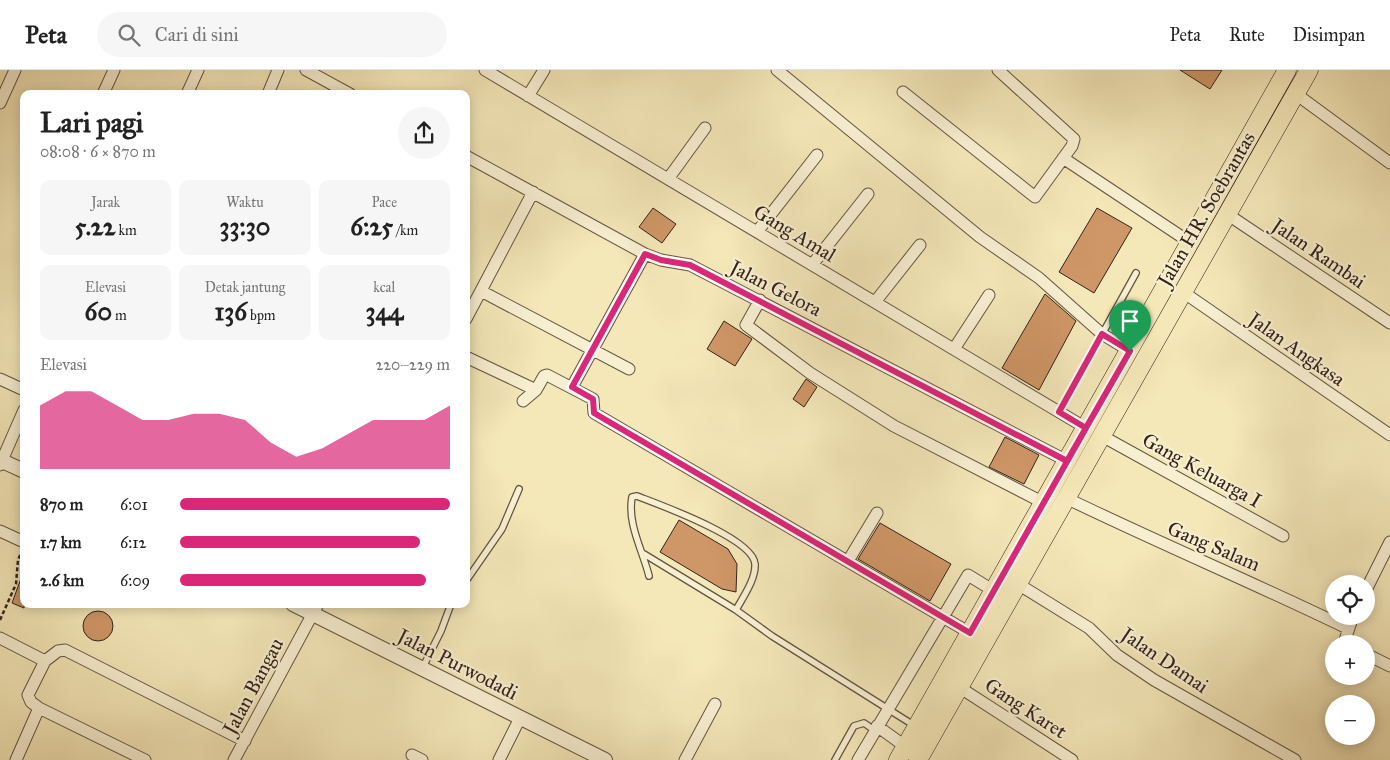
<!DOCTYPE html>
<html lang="id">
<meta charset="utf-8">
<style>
:root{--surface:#fff;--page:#f6f6f6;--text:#222;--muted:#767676;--line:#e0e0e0;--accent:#db2777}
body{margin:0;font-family:"IM FELL Great Primer",serif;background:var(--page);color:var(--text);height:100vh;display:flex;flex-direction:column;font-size:19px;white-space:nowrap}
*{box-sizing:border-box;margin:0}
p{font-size:16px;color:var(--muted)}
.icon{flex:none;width:28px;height:28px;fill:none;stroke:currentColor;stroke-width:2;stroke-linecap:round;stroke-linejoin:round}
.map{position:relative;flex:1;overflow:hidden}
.sheet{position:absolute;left:20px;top:20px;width:450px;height:518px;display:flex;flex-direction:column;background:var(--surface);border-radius:10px;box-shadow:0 2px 12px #0003}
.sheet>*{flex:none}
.buttons{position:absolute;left:1325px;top:505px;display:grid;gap:10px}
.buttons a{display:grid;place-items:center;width:50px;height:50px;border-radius:50%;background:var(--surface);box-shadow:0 2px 12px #0003;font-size:25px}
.pin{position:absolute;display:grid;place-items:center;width:42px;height:42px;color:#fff;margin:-51px -21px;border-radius:50% 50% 50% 0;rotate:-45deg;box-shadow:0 0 5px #0007}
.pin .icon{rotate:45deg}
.round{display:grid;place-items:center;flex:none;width:52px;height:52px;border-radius:26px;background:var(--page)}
.headline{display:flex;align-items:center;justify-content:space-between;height:85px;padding:0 20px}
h1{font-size:28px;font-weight:800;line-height:38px}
.metrics{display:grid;grid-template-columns:repeat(3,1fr);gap:8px;height:85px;padding:5px 20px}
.metrics div{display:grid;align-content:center;border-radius:10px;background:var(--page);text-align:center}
.metrics b{font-size:25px;font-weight:800}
.metrics small{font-size:14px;font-weight:400}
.metrics p{font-size:14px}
.chart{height:140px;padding:10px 20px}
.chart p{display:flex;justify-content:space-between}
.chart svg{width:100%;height:90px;margin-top:5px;fill:var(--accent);opacity:.7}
ul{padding:0 20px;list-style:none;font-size:16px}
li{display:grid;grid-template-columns:80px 60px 1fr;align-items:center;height:38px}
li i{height:12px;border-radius:6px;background:var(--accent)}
header{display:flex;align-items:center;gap:30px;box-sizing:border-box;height:70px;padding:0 25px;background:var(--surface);border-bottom:1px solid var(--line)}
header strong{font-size:24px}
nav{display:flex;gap:28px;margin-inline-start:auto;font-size:18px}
.search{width:350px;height:45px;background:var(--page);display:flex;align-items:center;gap:12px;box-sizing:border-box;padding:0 18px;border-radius:28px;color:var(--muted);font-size:19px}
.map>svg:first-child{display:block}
</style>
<header>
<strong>Peta</strong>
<div class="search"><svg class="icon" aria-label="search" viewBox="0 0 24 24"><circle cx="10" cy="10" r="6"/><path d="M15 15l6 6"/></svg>Cari di sini</div>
<nav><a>Peta</a><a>Rute</a><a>Disimpan</a></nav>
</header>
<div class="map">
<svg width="1390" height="690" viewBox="0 0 1390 690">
<rect width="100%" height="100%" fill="#f4e7b8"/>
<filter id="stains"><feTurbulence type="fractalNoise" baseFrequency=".004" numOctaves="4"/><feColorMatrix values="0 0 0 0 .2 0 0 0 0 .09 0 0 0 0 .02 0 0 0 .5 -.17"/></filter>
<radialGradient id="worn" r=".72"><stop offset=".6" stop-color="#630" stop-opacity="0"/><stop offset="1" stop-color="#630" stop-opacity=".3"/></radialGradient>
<path fill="#cf9667" stroke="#32231b" d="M1180 0H1222L1210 19Z
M653 138 676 154 662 173 639 157Z
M1097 138 1132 158 1094 223 1059 202Z
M1045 224 1076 251 1039 320 1002 298Z
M724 251 752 269 735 296 707 279Z
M806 309 817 317 804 337 793 329Z
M1005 367 1039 385 1024 414 989 397Z
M679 450 728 479 737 494 736 522 722 519 660 482Z
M880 453 951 494 930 531 858 489Z
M23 503H24V538L12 533Z
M83 556a15 15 0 1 1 30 0a15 15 0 1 1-30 0Z"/>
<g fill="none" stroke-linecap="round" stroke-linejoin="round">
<g stroke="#625442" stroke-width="8">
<path id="service" d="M1059 342 1136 203
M644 484 736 540
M649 506C643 481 627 454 632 427L637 426C660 435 753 468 755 494 756 509 743 527 736 540L772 566 915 656
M466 511 502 459 519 419
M422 599 441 561 451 534
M835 690 854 656 864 653 874 660"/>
</g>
<g stroke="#625442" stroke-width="13">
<path id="minor" d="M306 0 350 24
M485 0 1086 358
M777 0 980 167 1039 208 1102 264 1130 281
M903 22 1035 127 1072 76 1074 69 998 0
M103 24 114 0
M187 24 198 0
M268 24 278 0
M1296 24 1390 93
M528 26 544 0
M0 33 15 0
M466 86 645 184 661 190 690 195 1067 391
M1063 88 1191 173
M668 109 705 58
M1227 144 1390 253
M757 162 817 85
M812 195 868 124
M481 221 629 299
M1183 222 1390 365
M760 230 746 255 810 303 894 356 1044 433
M875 232 920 175
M466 249 533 122
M954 279 989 225
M466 287 536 320
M0 309 24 320
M572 317 645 184
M523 331 536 320 544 306 547 305 593 329 594 343 970 563
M1102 366 1283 466
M0 395 24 340
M1066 428C1159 473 1254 513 1347 558
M0 461 24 472
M848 491 877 443
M1018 514 1089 558 1117 585 1154 610 1295 690
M1366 520 1390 472
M0 568 45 591 58 581 65 580 245 671
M1348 574 1345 570 1353 546
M1366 584 1390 596
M45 591 28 625 31 632 39 638 145 690
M959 617 1072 690
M877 656 906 677
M412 685 422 690
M16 690 39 638
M234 690 318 534
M499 690 520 648
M685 690 715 634
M858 690 968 505 994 521"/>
</g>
<g stroke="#625442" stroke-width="16">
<path id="tertiary" d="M0 390 24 401
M293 534 605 690"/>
</g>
<g stroke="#32231b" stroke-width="19">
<path id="primary" d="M898 690 1287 0
M918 690 1309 0"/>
</g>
<path stroke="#32231b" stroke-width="2.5" stroke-dasharray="4 2.5" stroke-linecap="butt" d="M0 550 16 514 18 490 21 483"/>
<use href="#service" stroke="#f8efd1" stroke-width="5.5"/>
<use href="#minor" stroke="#f8efd1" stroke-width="11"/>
<use href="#tertiary" stroke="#f8efd1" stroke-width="14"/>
<use href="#primary" stroke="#f4e7b8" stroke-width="18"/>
</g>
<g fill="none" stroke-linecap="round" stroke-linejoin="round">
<g stroke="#fff" stroke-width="10">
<path id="route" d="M1130 281 1067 391 690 195 661 190 645 184 572 317 593 329 594 343 970 563C1009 495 1047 426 1086 358L1059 342 1102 264 1130 281"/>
</g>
<use href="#route" stroke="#db2777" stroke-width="6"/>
</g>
<g text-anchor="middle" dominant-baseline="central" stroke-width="4.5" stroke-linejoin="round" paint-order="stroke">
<g font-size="20" fill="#32231b" stroke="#f8efd1">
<text transform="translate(1206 139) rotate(-60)">Jalan HR. Soebrantas</text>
<text transform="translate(795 163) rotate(31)">Gang Amal</text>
<text transform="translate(1319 183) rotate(34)">Jalan Rambai</text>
<text transform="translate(776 218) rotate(27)">Jalan Gelora</text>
<text transform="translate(1297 279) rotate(35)">Jalan Angkasa</text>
<text transform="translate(1202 400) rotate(29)">Gang Keluarga I</text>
<text transform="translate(1214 476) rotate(23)">Gang Salam</text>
<text transform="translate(1165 590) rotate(34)">Jalan Damai</text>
<text transform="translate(458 594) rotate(27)">Jalan Purwodadi</text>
<text transform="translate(253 616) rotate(-62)">Jalan Bangau</text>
<text transform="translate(1026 638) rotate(33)">Gang Karet</text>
</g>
</g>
<rect width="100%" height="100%" filter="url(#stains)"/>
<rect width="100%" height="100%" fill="url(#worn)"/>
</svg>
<div class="buttons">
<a><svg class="icon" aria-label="locate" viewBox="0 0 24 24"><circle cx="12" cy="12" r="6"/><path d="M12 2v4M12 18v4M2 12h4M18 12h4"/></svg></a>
<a>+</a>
<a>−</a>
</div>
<div class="pin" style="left:1130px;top:281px;background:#1e9e55"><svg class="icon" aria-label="arrive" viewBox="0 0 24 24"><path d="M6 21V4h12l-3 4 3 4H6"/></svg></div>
<section class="sheet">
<div class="headline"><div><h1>Lari pagi</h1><p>08:08 · 6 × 870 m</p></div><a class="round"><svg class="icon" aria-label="share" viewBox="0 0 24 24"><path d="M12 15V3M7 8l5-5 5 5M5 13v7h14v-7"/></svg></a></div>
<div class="metrics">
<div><p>Jarak</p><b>5.22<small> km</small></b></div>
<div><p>Waktu</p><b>33:30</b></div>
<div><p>Pace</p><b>6:25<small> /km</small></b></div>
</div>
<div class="metrics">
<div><p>Elevasi</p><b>60<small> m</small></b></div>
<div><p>Detak jantung</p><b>136<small> bpm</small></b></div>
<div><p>kcal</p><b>344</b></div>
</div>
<div class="chart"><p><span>Elevasi</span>220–229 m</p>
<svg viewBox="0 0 160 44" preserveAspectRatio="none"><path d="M0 44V13L10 6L20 6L30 13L40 20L50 20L60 17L70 17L80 20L90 31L100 38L110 34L120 27L130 20L140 20L150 20L160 13V44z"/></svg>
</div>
<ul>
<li><b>870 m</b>6:01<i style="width:100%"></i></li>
<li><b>1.7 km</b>6:12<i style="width:89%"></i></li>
<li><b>2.6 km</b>6:09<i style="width:91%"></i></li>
</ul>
</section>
</div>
